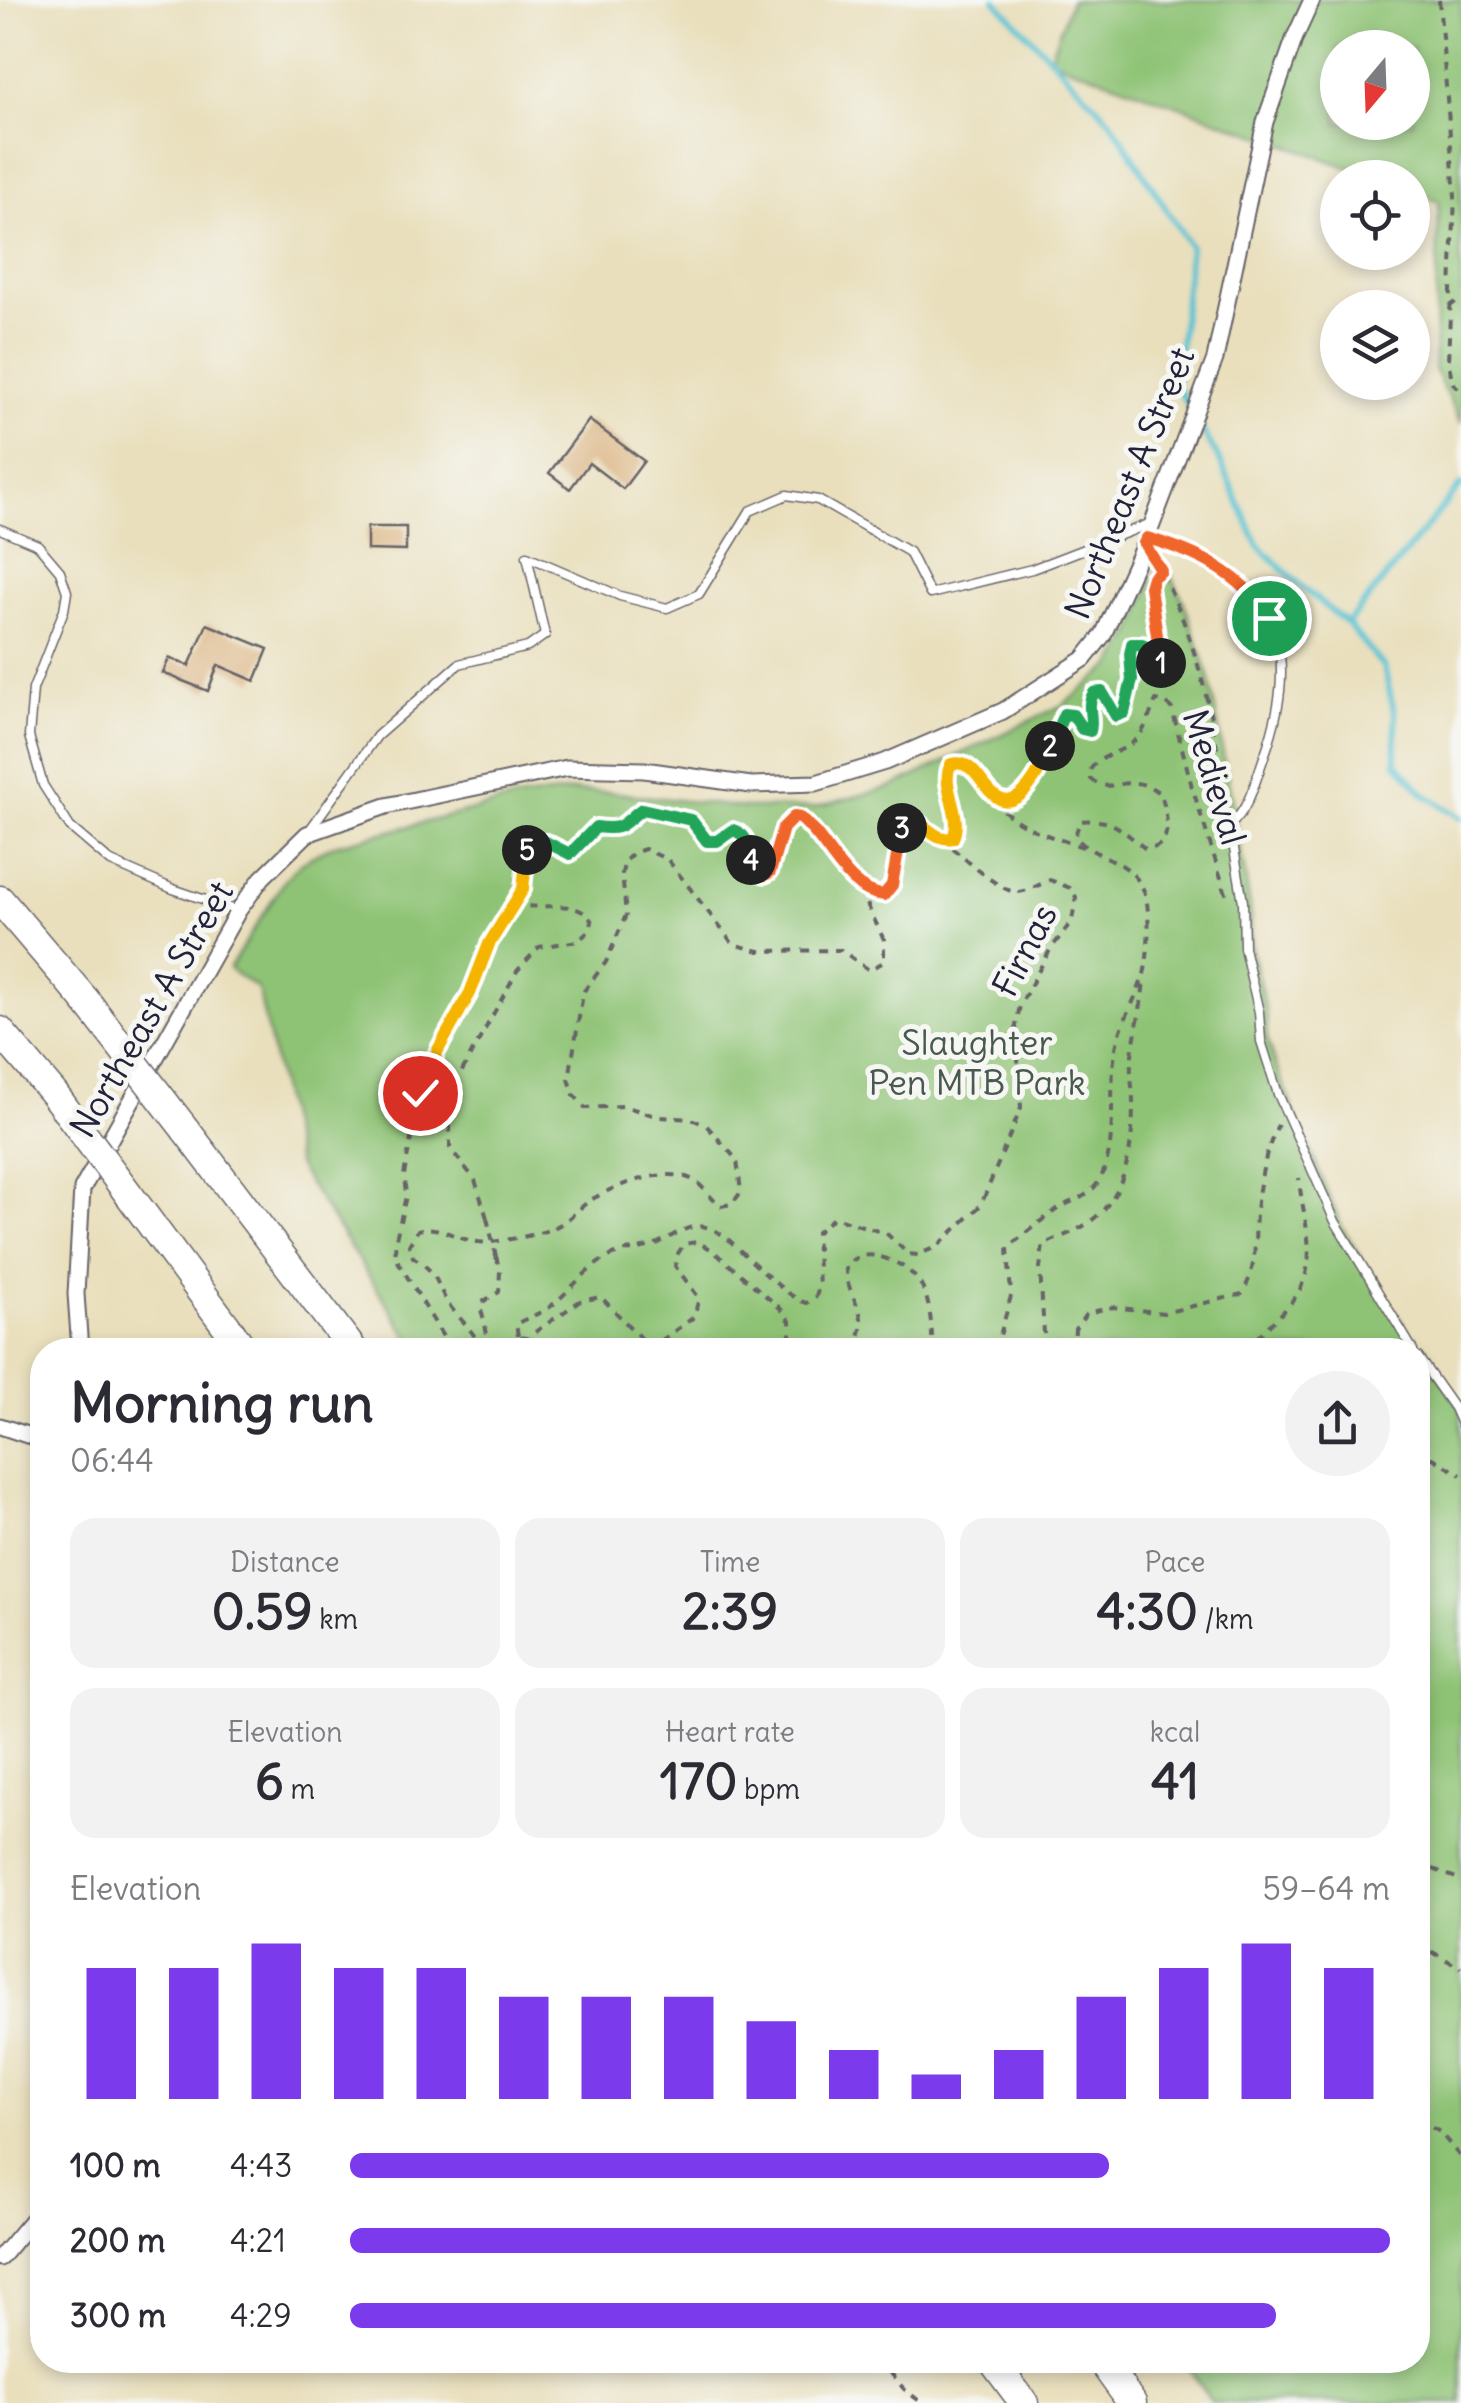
<!DOCTYPE html>
<meta charset="utf-8">
<style>
:root{--surface:#fff;--page:#f2f2f3;--text:#2b2b33;--muted:#7c7c81;--accent:#7c3aed}
body{margin:0;font-family:Delius,sans-serif;background:var(--page);color:var(--text);height:100vh;display:flex;flex-direction:column;font-size:38px;white-space:nowrap}
*{box-sizing:border-box;margin:0}
p{font-size:32px;color:var(--muted)}
.icon{flex:none;width:55px;height:55px;fill:none;stroke:currentColor;stroke-width:2;stroke-linecap:round;stroke-linejoin:round}
.map{position:relative;flex:1;overflow:hidden}
.details{position:absolute;left:30px;top:1338px;width:1400px;height:1035px;display:flex;flex-direction:column;background:var(--surface);border-radius:40px;box-shadow:0 5px 15px #0003}
.details>*{flex:none}
.needle{width:65px;rotate:199deg}
.controls{position:absolute;left:1320px;top:30px;display:grid;gap:20px}
.controls a{display:grid;place-items:center;width:110px;height:110px;border-radius:50%;background:var(--surface);box-shadow:0 5px 15px #0003;font-size:50px}
.pin{position:absolute;display:grid;place-items:center;width:85px;height:85px;color:#fff;margin:-42px;border:5px solid #fff;border-radius:50%;box-shadow:0 2px 10px #0007}
.km{position:absolute;width:50px;height:50px;margin:-25px;border-radius:50%;background:#222;color:#fff;font-size:28px;line-height:50px;text-align:center}
.round{display:grid;place-items:center;flex:none;width:105px;height:105px;border-radius:52px;background:var(--page)}
.summary{display:flex;align-items:center;justify-content:space-between;height:170px;padding:0 40px}
h1{font-size:55px;font-weight:700;line-height:75px}
.figures{display:grid;grid-template-columns:repeat(3,1fr);gap:15px;height:170px;padding:10px 40px}
.figures div{display:grid;align-content:center;border-radius:25px;background:var(--page);text-align:center}
.figures b{font-size:50px;font-weight:700}
.figures small{font-size:28px;font-weight:400}
.figures p{font-size:28px}
.chart{height:280px;padding:20px 40px}
.chart p{display:flex;justify-content:space-between}
.chart svg{width:100%;height:180px;margin-top:10px;stroke:var(--accent);stroke-width:6}
ul{padding:0 40px;list-style:none;font-size:32px}
li{display:grid;grid-template-columns:160px 120px 1fr;align-items:center;height:75px}
li i{height:25px;border-radius:12px;background:var(--accent)}
.map>svg:first-child{display:block}
</style>
<div class="map">
<svg width="1461" height="2403" viewBox="0 0 1461 2403">
<rect width="100%" height="100%" fill="#f6f6f2"/>
<filter id="ink" filterUnits="userSpaceOnUse"><feTurbulence type="fractalNoise" baseFrequency=".01" numOctaves="2"/><feDisplacementMap in="SourceGraphic" scale="20" xChannelSelector="R" yChannelSelector="G"/><feConvolveMatrix kernelMatrix="1 2 1 2 8 2 1 2 1" color-interpolation-filters="sRGB"/></filter>
<filter id="wash" filterUnits="userSpaceOnUse"><feTurbulence type="fractalNoise" baseFrequency=".0048" numOctaves="4" result="noise"/><feDisplacementMap in="SourceGraphic" scale="40" xChannelSelector="R" yChannelSelector="G"/><feGaussianBlur stdDeviation="2.25" result="paint"/><feColorMatrix in="noise" values="0 0 0 0 0 0 0 0 0 0 0 0 0 0 0 0 0 1.4 0 .05"/><feComposite in="paint" operator="in"/></filter>
<g filter="url(#wash)">
<rect width="100%" height="100%" fill="#e9dfbc"/>
<path fill="#8ec375" stroke="#587258" stroke-width="2.5" fill-rule="evenodd" d="M1071 0H1461V423L1434 369 1439 201 1413 191 1412 178 1375 177 1049 59ZM1338 48H1412V122H1338Z
M1167 566 1183 600 1209 676 1243 863 1250 906 1251 948 1266 1011 1267 1038 1279 1075 1341 1225 1385 1298 1461 1408V2403H1212L1183 2360H1418V1350H417L298 1167 258 989 229 969 286 878 301 863 331 846 517 799 572 791 609 792 746 808H813L892 787 1063 705 1112 666 1132 634 1156 571Z"/>
<g fill="none" stroke-linecap="round" stroke-linejoin="round">
<path stroke="#57c2d2" stroke-width="6" d="M995 0 1111 121 1190 247 1176 385 1220 461 1258 545 1304 589 1347 624
M1461 485 1347 624 1384 667 1395 716 1396 762 1424 794 1461 818"/>
</g>
<g id="blocks">
<path fill="#dbb27f" d="M589 420 644 461 623 489 589 463 570 489 549 473Z
M367 527H406V551L367 550Z
M207 624 268 649 255 681 218 665 208 691 163 673 169 658 189 666Z"/>
</g>
</g>
<g filter="url(#ink)">
<use href="#blocks" fill-opacity="0" stroke="#686468" stroke-width="2.5"/>
<g fill="none" stroke-linecap="round" stroke-linejoin="round">
<g stroke="#686468" stroke-width="11">
<path id="service" d="M0 529 38 545 60 571 67 592 64 610 33 689 29 736 43 785 70 827 111 862 173 889 238 911
M1147 538C1270 573 1307 637 1264 757 1256 779 1249 810 1230 825L1243 902 1244 948 1259 1012 1261 1041 1278 1094 1335 1221 1413 1350
M311 828 377 736 459 664 528 647 545 635 527 556 620 596 667 608 699 594 750 511 787 495 818 500 909 552 930 594 1032 569 1149 524
M1418 1357 1454 1408 1461 1424"/>
</g>
<g stroke="#686468" stroke-width="19">
<path id="minor" d="M80 1350 76 1294 82 1189 238 911 262 878 307 834 386 806 567 768 644 770 751 785 816 783 885 762 1003 711 1084 659 1103 635 1147 538 1215 359 1265 122 1295 37 1312 0
M0 1426 42 1440
M0 2258 42 2208"/>
</g>
<g stroke="#686468" stroke-width="31">
<path id="motorway" d="M0 900 86 1001
M0 1031 54 1094
M185 1129 353 1350
M136 1204 244 1350
M992 2360 1024 2403
M1101 2360 1132 2403"/>
</g>
<path stroke="#686468" stroke-width="4" stroke-dasharray="8 8" stroke-linecap="butt" d="M1439 0 1455 196 1448 361 1453 383 1461 391
M1449 307 1461 298
M1154 560C1199 636 1213 723 1228 809
M995 797C1007 826 1056 838 1083 847
M487 1218 475 1180 450 1148V1093L517 971 539 947 578 941 589 931 592 922C578 896 540 912 516 904
M535 1332 580 1301 601 1297 625 1322
M518 1336 516 1324C527 1318 539 1314 550 1307 572 1290 589 1263 616 1254 628 1249 641 1250 654 1245 685 1231 698 1213 730 1241 747 1256 788 1299 807 1303L816 1297 819 1286 816 1233 834 1217 887 1234 908 1254 918 1255 938 1246 981 1205 1021 1108 1016 1026 1020 1005 1050 950 1072 921 1076 897 1070 888 1050 880C1040 884 1029 891 1018 892 1001 894 960 853 943 841
M491 1349C486 1335 486 1324 481 1310L484 1301 499 1292 500 1271 496 1256
M491 1349C510 1337 528 1330 543 1350
M451 1350 396 1258 395 1243 406 1196 404 1175 420 1093 438 1050 470 993 489 944 521 894 524 852 533 842 546 843 570 854 596 827C625 831 621 824 642 809 673 812 689 815 707 841H717L733 830C753 836 747 857 755 872L765 875C781 860 776 833 793 817H800C828 840 845 892 885 895L893 885 906 817C925 821 933 842 953 837L956 832 947 775 951 763C985 756 996 835 1034 781 1048 761 1049 733 1063 715H1073L1082 729 1090 731 1089 702 1094 693 1102 692 1116 716 1123 713 1132 679V644H1142L1150 672 1156 676 1161 665 1150 587 1153 577 1161 571
M483 1350C474 1333 465 1324 453 1310 434 1287 444 1277 413 1257L409 1245 418 1230C442 1222 461 1246 492 1242 511 1239 543 1235 559 1225 573 1217 582 1204 596 1197 618 1184 669 1166 693 1180 704 1186 710 1199 721 1206L732 1204 741 1192 737 1160 706 1125 691 1119 659 1117 624 1106 585 1108 574 1095 569 1079 581 1005 584 991 606 962 626 915 622 873 625 861 633 853 645 849 668 860 733 944 759 951 841 950 869 970 884 962V940L858 885
M526 1350 529 1345
M648 1350 694 1317 699 1298 675 1266 677 1255 684 1244 696 1242 711 1249 780 1308 790 1321V1350
M852 1350C877 1312 844 1301 846 1264 860 1255 868 1253 884 1258 931 1273 930 1308 933 1350
M996 1350 1011 1296 1008 1248C1023 1235 1040 1221 1056 1210 1072 1199 1087 1200 1099 1181 1118 1147 1109 1098 1114 1060 1118 1026 1134 1005 1144 974 1149 957 1151 907 1144 891 1127 854 1094 861 1075 836L1080 821C1116 818 1120 830 1146 849 1175 848 1167 814 1161 794 1127 768 1113 798 1091 779L1090 770C1100 755 1118 754 1132 743 1146 732 1149 715 1156 700L1165 702 1172 709 1192 787 1227 897
M1045 1350 1040 1268 1043 1245C1057 1238 1073 1233 1085 1225 1127 1199 1133 1147 1133 1102 1133 1089 1130 1076 1131 1063 1134 1035 1142 1008 1144 979
M1074 1350 1075 1329 1087 1313 1113 1307 1164 1313 1242 1294C1260 1263 1253 1235 1257 1202 1261 1176 1266 1149 1278 1125
M1247 1350C1260 1331 1281 1317 1294 1299 1322 1260 1302 1220 1299 1178
M1418 1449 1461 1475
M1418 1771V1776
M1418 1863 1461 1880
M1418 1944 1461 1968
M1418 2120 1440 2132 1461 2158
M880 2360 904 2389 922 2403"/>
<use href="#service" stroke="#fff" stroke-width="8"/>
<use href="#minor" stroke="#fff" stroke-width="15"/>
<use href="#motorway" stroke="#fff" stroke-width="28"/>
<g stroke="#686468" stroke-width="31" stroke-linecap="butt">
<path id="motorway-bridge" d="M86 1001 185 1129
M54 1094 136 1204"/>
</g>
<path stroke="#686468" stroke-width="4" stroke-dasharray="8 8" stroke-linecap="butt" d="M487 1218 496 1256
M625 1322 652 1350
M529 1345 535 1332"/>
<use href="#motorway-bridge" stroke="#fff" stroke-width="28"/>
</g>
</g>
<g fill="none" stroke-linecap="round" stroke-linejoin="round" filter="url(#ink)">
<g stroke="#fff" stroke-width="20">
<path id="split-1" d="M1161 663 1150 587 1153 577 1161 571 1144 543 1147 538C1196 552 1242 573 1269 618"/>
</g>
<g stroke="#fff" stroke-width="20">
<path id="split-2" d="M1050 746 1064 714 1073 715 1082 729 1090 731C1094 717 1085 706 1094 693L1102 692 1116 716 1124 713 1132 680 1130 654 1132 644H1142L1152 675 1160 671 1161 663"/>
</g>
<g stroke="#fff" stroke-width="20">
<path id="split-3" d="M902 828 906 818C925 820 933 842 953 838 964 814 939 786 951 764 973 759 979 782 993 794 1019 820 1044 763 1050 746"/>
</g>
<g stroke="#fff" stroke-width="20">
<path id="split-4" d="M751 860 755 872 765 875 770 872 783 828 794 817 800 818C828 839 845 892 884 895L892 885 902 828"/>
</g>
<g stroke="#fff" stroke-width="20">
<path id="split-5" d="M527 850 533 842H546L570 854 596 827C625 831 621 824 642 809L691 820 707 841H717L733 830C747 834 749 846 751 860"/>
</g>
<g stroke="#fff" stroke-width="20">
<path id="split-6" d="M420 1093 438 1050 470 993 489 944 523 889 527 850"/>
</g>
<use href="#split-1" stroke="#f0652b" stroke-width="12"/>
<use href="#split-2" stroke="#22a559" stroke-width="12"/>
<use href="#split-3" stroke="#f5b400" stroke-width="12"/>
<use href="#split-4" stroke="#f0652b" stroke-width="12"/>
<use href="#split-5" stroke="#22a559" stroke-width="12"/>
<use href="#split-6" stroke="#f5b400" stroke-width="12"/>
</g>
<g text-anchor="middle" dominant-baseline="central" stroke-width="10" stroke-linejoin="round" paint-order="stroke">
<g font-size="35" fill="#22223b" stroke="#f6f6f2">
<text transform="translate(1129 483) rotate(-68)">Northeast A Street</text>
<text transform="translate(1215 777) rotate(73)">Medieval</text>
<text transform="translate(1024 950) rotate(-63)">Firnas</text>
<text transform="translate(151 1009) rotate(-60)">Northeast A Street</text>
</g>
<g font-size="35" fill="#485a4f" stroke="#f6f6f2">
<text x="977" y="1042">Slaughter<tspan x="977" dy="40">Pen MTB Park</tspan></text>
</g>
</g>
</svg>
<div class="controls">
<a><svg class="needle" viewBox="-14 -14 28 28"><path d="M0-13l5 13h-10z" fill="#e53935"/><path d="M0 13l5-13h-10z" fill="#7c7c81"/></svg></a>
<a><svg class="icon" aria-label="locate" viewBox="0 0 24 24"><circle cx="12" cy="12" r="6"/><path d="M12 2v4M12 18v4M2 12h4M18 12h4"/></svg></a>
<a><svg class="icon" aria-label="layers" viewBox="0 0 24 24"><path d="M12 4l9 5-9 5-9-5zM3 14l9 5 9-5"/></svg></a>
</div>
<div class="pin" style="left:1269px;top:618px;background:#1e9e55"><svg class="icon" aria-label="arrive" viewBox="0 0 24 24"><path d="M6 21V4h12l-3 4 3 4H6"/></svg></div>
<div class="pin" style="left:420px;top:1093px;background:#d93025"><svg class="icon" aria-label="check" viewBox="0 0 24 24"><path d="M5 12l5 5 9-10"/></svg></div>
<b class="km" style="left:1161px;top:663px">1</b>
<b class="km" style="left:1050px;top:746px">2</b>
<b class="km" style="left:902px;top:828px">3</b>
<b class="km" style="left:751px;top:860px">4</b>
<b class="km" style="left:527px;top:850px">5</b>
<section class="details">
<div class="summary"><div><h1>Morning run</h1><p>06:44</p></div><a class="round"><svg class="icon" aria-label="share" viewBox="0 0 24 24"><path d="M12 15V3M7 8l5-5 5 5M5 13v7h14v-7"/></svg></a></div>
<div class="figures">
<div><p>Distance</p><b>0.59<small> km</small></b></div>
<div><p>Time</p><b>2:39</b></div>
<div><p>Pace</p><b>4:30<small> /km</small></b></div>
</div>
<div class="figures">
<div><p>Elevation</p><b>6<small> m</small></b></div>
<div><p>Heart rate</p><b>170<small> bpm</small></b></div>
<div><p>kcal</p><b>41</b></div>
</div>
<div class="chart"><p><span>Elevation</span>59–64 m</p>
<svg viewBox="0 0 160 44" preserveAspectRatio="none"><path d="M5 44V12M15 44V12M25 44V6M35 44V12M45 44V12M55 44V19M65 44V19M75 44V19M85 44V25M95 44V32M105 44V38M115 44V32M125 44V19M135 44V12M145 44V6M155 44V12"/></svg>
</div>
<ul>
<li><b>100 m</b>4:43<i style="width:73%"></i></li>
<li><b>200 m</b>4:21<i style="width:100%"></i></li>
<li><b>300 m</b>4:29<i style="width:89%"></i></li>
</ul>
</section>
</div>
